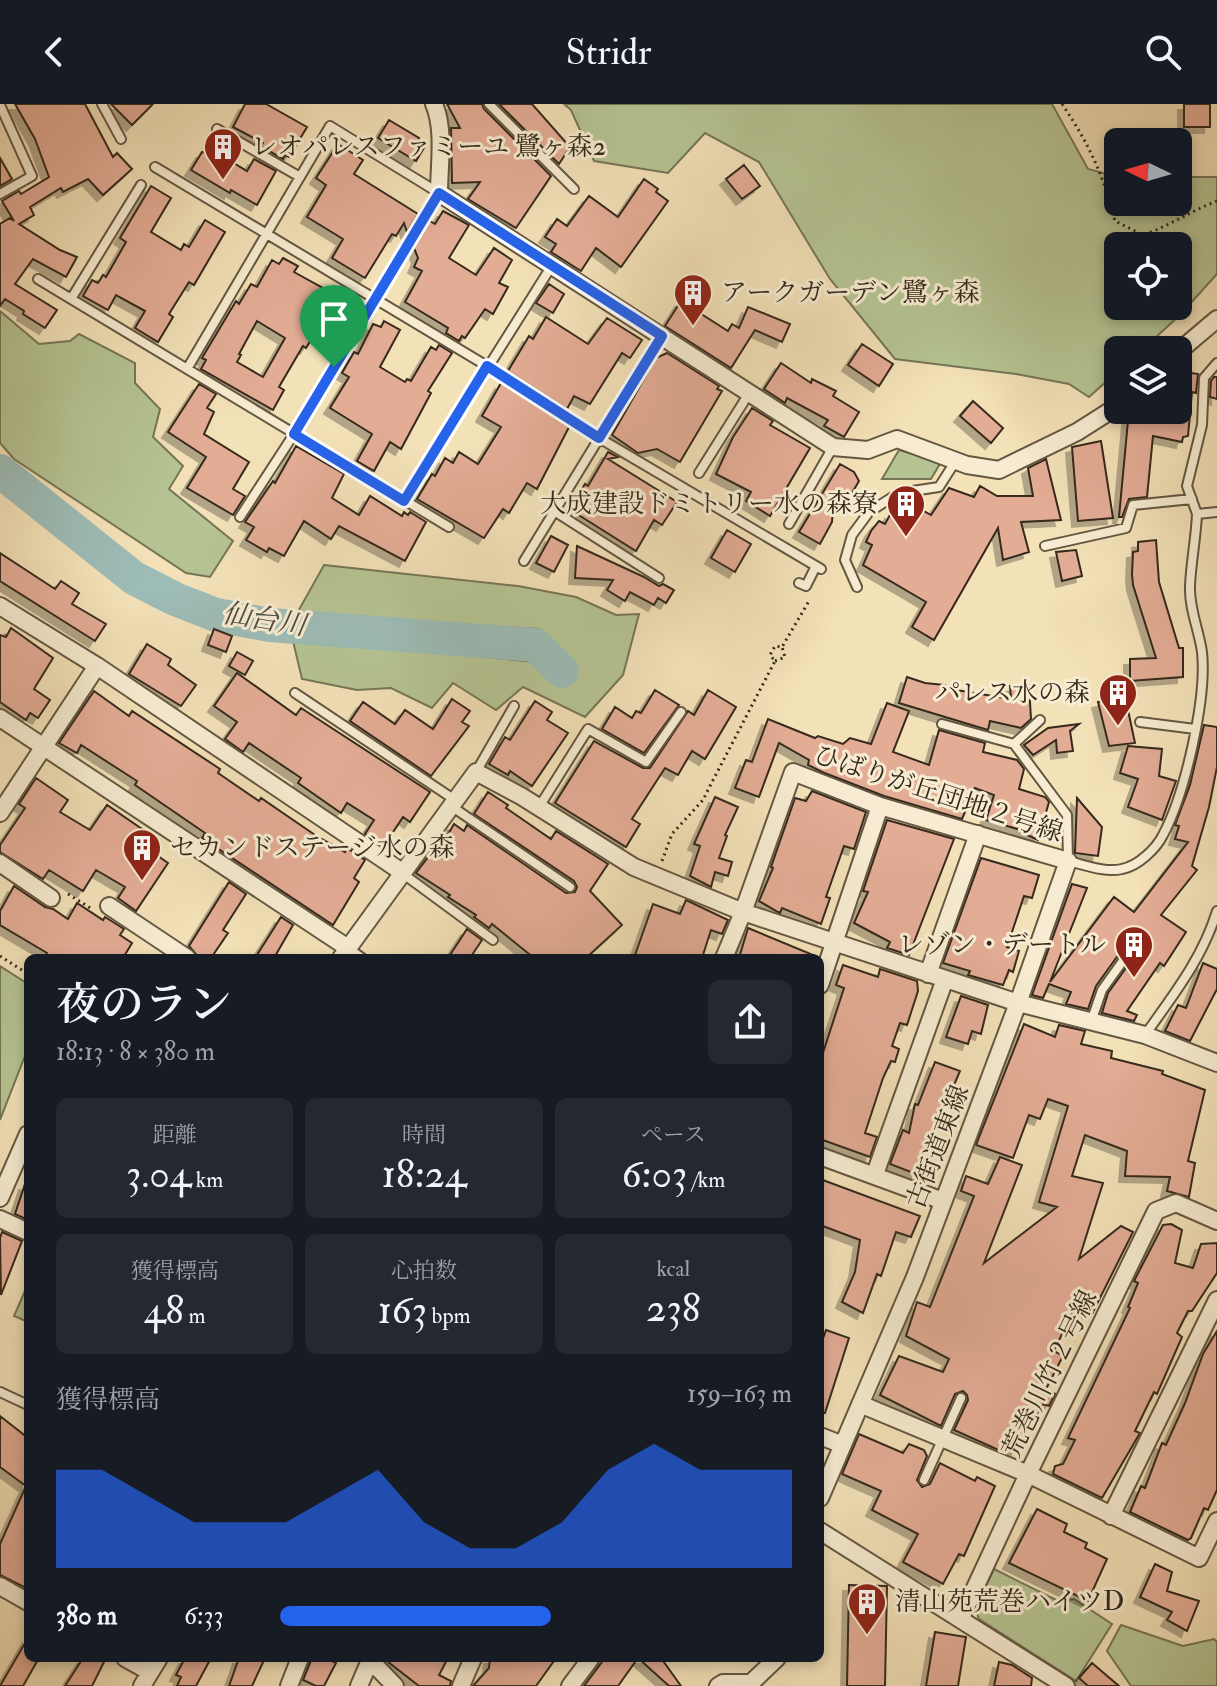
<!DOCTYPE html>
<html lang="ja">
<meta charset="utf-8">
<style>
:root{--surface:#171b24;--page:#242831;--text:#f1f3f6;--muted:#9ea1a6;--accent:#2563eb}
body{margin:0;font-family:"IM FELL Double Pica","Noto Serif JP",serif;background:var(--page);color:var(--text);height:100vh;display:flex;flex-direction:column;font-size:30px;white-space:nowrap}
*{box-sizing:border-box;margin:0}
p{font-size:26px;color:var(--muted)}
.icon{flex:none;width:44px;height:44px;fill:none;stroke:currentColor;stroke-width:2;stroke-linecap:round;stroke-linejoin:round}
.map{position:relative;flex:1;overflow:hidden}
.panel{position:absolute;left:24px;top:850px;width:800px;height:708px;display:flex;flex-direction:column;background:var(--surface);border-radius:12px;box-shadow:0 4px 12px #0003}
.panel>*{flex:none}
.needle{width:52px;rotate:275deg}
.controls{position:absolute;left:1104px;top:24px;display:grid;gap:16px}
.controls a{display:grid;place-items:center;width:88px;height:88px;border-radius:12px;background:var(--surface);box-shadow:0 4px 12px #0003;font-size:40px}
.pin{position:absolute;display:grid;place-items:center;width:68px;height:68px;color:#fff;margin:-82px -34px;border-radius:50% 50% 50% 0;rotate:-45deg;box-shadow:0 0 8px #0007}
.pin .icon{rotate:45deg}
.round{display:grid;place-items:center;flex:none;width:84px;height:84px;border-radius:12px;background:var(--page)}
.head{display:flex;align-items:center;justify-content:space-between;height:136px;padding:0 32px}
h1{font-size:44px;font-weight:600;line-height:60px}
.metrics{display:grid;grid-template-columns:repeat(3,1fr);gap:12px;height:136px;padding:8px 32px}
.metrics div{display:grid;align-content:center;border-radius:12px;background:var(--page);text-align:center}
.metrics b{font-size:40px;font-weight:600}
.metrics small{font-size:22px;font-weight:400}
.metrics p{font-size:22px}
.chart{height:224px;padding:16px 32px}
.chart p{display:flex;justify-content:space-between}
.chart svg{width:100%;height:144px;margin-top:8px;fill:var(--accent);opacity:.7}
ul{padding:0 32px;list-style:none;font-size:26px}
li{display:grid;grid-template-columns:128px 96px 1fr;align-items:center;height:60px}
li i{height:20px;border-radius:10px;background:var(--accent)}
header{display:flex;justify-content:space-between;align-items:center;height:104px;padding:0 32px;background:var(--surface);font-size:36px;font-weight:600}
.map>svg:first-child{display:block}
</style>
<header><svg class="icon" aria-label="back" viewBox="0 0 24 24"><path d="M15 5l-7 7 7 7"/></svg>Stridr<svg class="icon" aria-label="search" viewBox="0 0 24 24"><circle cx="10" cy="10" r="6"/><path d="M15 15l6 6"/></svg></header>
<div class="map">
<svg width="1217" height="1582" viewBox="0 0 1217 1582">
<defs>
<filter id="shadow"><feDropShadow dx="-6" dy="6" stdDeviation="0" flood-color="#0004"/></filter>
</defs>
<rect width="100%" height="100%" fill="#f3e1b8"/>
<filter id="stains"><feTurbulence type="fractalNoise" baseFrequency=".0025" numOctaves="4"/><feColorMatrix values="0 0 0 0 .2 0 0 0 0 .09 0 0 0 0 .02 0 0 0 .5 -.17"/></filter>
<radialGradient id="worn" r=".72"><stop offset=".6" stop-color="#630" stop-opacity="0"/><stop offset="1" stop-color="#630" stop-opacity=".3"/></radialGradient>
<path fill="#b6c493" stroke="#767657" stroke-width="2" fill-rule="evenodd" d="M564 0H1052L1088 65 1118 73V98H1178V73H1217V170L1180 211 1142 246H1118V267L1089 293 1069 280 1016 270 895 255 830 175 759 58 705 29 668 69 594 57 571 6ZM1118 142H1178V202H1118Z
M0 207 39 240 70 237 79 230 135 259V279L160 305 153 333 183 362 169 385 233 437 210 473 186 469 14 355 0 339Z
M899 346 941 358 931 375H882Z
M324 461 518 482 576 493 616 511 639 510 623 571 585 613 523 583 496 606 453 579 432 604 391 584 357 586 302 575 292 533 534 558 554 576 574 560 539 525 296 511Z
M0 862 28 880V944L0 1016Z
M28 1180V1218L14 1212Z
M994 1465 1058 1497 1074 1495 1112 1520 1076 1577 979 1515 975 1504Z
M1121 1521 1183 1542 1214 1535 1217 1538V1582H1131L1107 1547Z"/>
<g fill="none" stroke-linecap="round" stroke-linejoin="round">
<path stroke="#9dbcb6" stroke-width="34" d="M0 367 134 474 175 495 216 511 270 521 535 541 562 567"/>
</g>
<path fill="#e3ac95" stroke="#35291b" stroke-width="2" fill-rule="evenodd" filter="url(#shadow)" d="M15 0H85L113 53 117 49 132 65 103 91 88 75 63 88 61 84 30 103 34 111 19 120 60 146 77 153 66 173 33 155 15 180 57 206 45 224 23 210 24 207 5 195 0 202V120L10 114 14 117 2 97 19 87 21 90 49 73 35 35Z
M111 0H153L132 21Z
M245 0H266L307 23 289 53 285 51 283 55 261 42 263 39 233 23Z
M447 0H482L484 5 551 72 516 124 468 95 480 78 452 79 451 24H460Z
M499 0H532L570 43 559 60Z
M1184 0H1210V23H1184Z
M389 16 419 34 418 38 425 42 416 57 378 34Z
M338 40 363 56 354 70 418 110 407 128 404 119 396 132 392 130 365 174 332 154 343 135 307 113 326 81 316 74Z
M209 44 247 67 254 55 276 67 257 101 231 86 230 89 191 66 202 48 206 49Z
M0 54 12 75 0 82Z
M744 61 760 82 742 95 726 75Z
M644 75 658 85 656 88 668 97 621 163 596 144 581 167 551 148 556 140 545 133 557 115 567 122 589 92 618 113Z
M151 82 171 94 151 128 181 146 184 140 189 143 205 116 225 128 194 181 189 178 169 210 173 213 158 238 135 224 145 207 116 191 108 206 83 192 92 176 98 179 103 171 106 173 126 138 120 134Z
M443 107 469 121 449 154 476 171 494 144 512 156 499 179 508 183 493 210 485 205 465 234 462 232 459 237 446 229 448 224 405 198 422 167 414 163 418 154 414 144 430 117 435 120Z
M283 154 298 162 294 168 339 193 327 215 324 214 306 244 303 242 279 283 284 286 273 306 201 265 206 256 202 254 236 197 239 200 251 180 257 183 272 156 279 160ZM257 217 285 234 263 273 237 258 241 251 239 250Z
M549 180 564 190 553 209 536 199Z
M681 197 728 227 732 220 739 224 748 203 790 220 782 238 755 226 731 264 665 222Z
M546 213 588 240 607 214 642 236 630 254 622 249 590 300 574 292 567 305 508 267 529 232 533 235Z
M384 217 400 226 380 263 405 278 407 275 411 277 431 243 436 246 439 241 452 249 428 287 431 289 401 345 390 338 374 367 357 357 372 330 330 304 349 273 342 269 354 248 358 250 373 220 381 223Z
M862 240 893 260 879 282 848 261Z
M667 249 719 282 717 285 722 287 680 358 657 345 638 349 612 331 656 254Z
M781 259 811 279 812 275 836 287 833 292 859 308 844 333 824 322 828 316 787 294 785 299 764 285Z
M1178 267 1198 270 1196 289 1192 288 1188 332 1183 333 1182 338 1153 332 1147 393 1129 395 1122 413H1119L1129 306H1178Z
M1214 273H1217V295L1210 293 1211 277Z
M501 279 569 323 537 385 527 379 509 409 503 405 484 434 417 395 432 370 435 372 445 354 453 359 459 348 478 360 501 323 482 312Z
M199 280 216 290 207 304 214 308 204 330 249 358 233 385 245 392 233 411 187 384 206 353 168 328Z
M973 297 1003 324 991 339 960 312Z
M752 304 773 317 770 321 810 344 770 412 746 397 751 388 716 370 733 333Z
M1101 337 1113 414 1078 417 1072 343Z
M296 342 344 370 332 394 359 411 370 392 402 412 404 408 408 411 410 408 426 418 405 457 339 422 331 435 304 417 284 452 269 444 267 448 246 436 254 423 245 418 273 377 275 379Z
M608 348 618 353 608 355 677 398 662 421 654 416 636 447 569 405 585 380 588 382Z
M1046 355 1061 416 1021 418 1029 448 1003 456 998 424 934 536 912 523 926 498 863 461 872 441 866 438 871 427 879 417 885 420 891 409 903 417 913 401 931 411 949 384 974 393 980 382 997 392H1033L1028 364Z
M840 360 854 368 859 377 845 401 834 395 832 418 820 440 799 428Z
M727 426 751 440 735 468 711 454Z
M551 432 568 441 554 468 536 459Z
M1156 436 1159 478 1179 544H1183V573L1130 577V555L1156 554 1133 481 1132 470 1133 448 1138 447V438Z
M577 442 644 473 659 482 663 480 674 486 666 499 658 494 654 501 630 488 625 497 607 486 613 476 575 474Z
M1076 446 1082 472 1062 477 1056 448Z
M0 449 55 485 61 477 79 489 72 500 106 520 95 537 0 477Z
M11 524 53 554 34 585 50 596 38 614 30 609 26 616 0 598V531L6 533Z
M214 525 232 532 226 548 208 541Z
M147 540 171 555 168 561 196 581 181 602 129 570Z
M237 548 253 557 245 571 229 562Z
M237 569 296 611 301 604 430 688 410 718 403 713 384 742 365 730 374 716 347 699 341 709 298 679 301 674 249 639 243 648 225 635 237 618 214 602Z
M907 573 925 579 945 581 944 584 1011 595 1010 582 1029 581 1031 615 1021 624 990 617 988 626 899 599Z
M655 586 679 601 644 649 602 625 615 603 632 614 636 607 641 609Z
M708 586 736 603 705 655 692 647 678 671 665 664 632 715 640 720 626 743 555 699 594 637 643 664H650L688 607 694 611Z
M94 587 129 612 132 607 220 665 218 669 259 697 261 694 315 731 345 748 347 744 365 756 354 774 359 778 333 821 202 734 205 729 135 681 137 677 81 641 77 649 59 639Z
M1125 592 1135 639 1109 642 1098 598Z
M452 595 470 607 462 618 469 622 431 672 350 617 363 598 395 620 405 606 433 625Z
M535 597 552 608 547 616 568 629 532 682 510 667 508 671 489 660 505 633 510 636Z
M887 599 909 607 893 648 929 661 939 626 985 639 983 648 1017 656 1024 665 1019 685 1045 693 1049 698 1038 736 1021 728V726L986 716 994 691 975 684 962 715 884 692 822 668 808 661 809 656 779 639 759 693 735 684 746 656 752 658 768 615 815 634 818 632 843 640 850 634 871 640Z
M1079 620 1070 627 1073 647 1057 649 1056 636 1033 651 1024 641 1048 624Z
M1204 621 1217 623V663L1209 703 1192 762 1197 766 1161 811 1186 828 1164 862 1160 859 1127 907 1137 911 1134 917 1102 909 1108 889 1136 850 1137 845 1131 840 1124 843 1096 882 1088 905 1066 900 1071 888 1049 880 1043 894 1032 891 1072 780 1087 784 1050 878 1114 793 1134 808 1188 738 1175 735 1179 722 1175 721 1190 681Z
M1128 642 1162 645 1159 672 1176 677 1162 716 1128 703 1138 675 1120 669Z
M36 674 68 696 60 708 90 726 107 701 142 725 135 736 168 759 136 807 118 794 125 783 96 766 83 787 49 766 43 775 0 748V741L25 704 19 700Z
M812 687 866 708 854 745 844 742 826 793 830 794 821 820 782 804 780 809 778 808 759 797 773 764 771 763 795 694 806 697Z
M488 688 508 701 506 704 551 735 556 727 608 760 590 787 622 821 586 854H534L492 820 489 824 474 813 476 811 448 793 450 791 416 769 432 748 436 751 454 720 464 727 467 721 566 789 575 788 577 783 574 777 474 710Z
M715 693 738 703 725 731 727 732 719 754 732 758 728 772 715 768 711 783 690 772 700 742 694 740Z
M1077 694 1102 723 1098 752 1075 749Z
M887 716 954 735 909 851 887 844 890 838 854 819 868 788 863 787Z
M981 754 1039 771 1032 794 1024 792 1007 843 1019 847 1013 868 1009 866 1003 881 968 871 970 867 943 859Z
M229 778 246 790 223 826 228 829 211 854H199L189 842Z
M14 782 45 803 53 805 68 815 77 799 103 816 105 813 124 825 120 831 132 839 123 854H44L47 849 0 821V807Z
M686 796 728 816 722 830 711 826 702 854H634L653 800 680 810Z
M281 813 293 821 274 854H255Z
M748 824 818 853 817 854H739Z
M467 825 482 836 470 854H448Z
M1203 859 1217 865V885L1190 937 1165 927 1178 901 1186 904Z
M843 861 878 873 880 865 917 877 918 887 907 921 900 919 892 942 899 945 895 958 891 957 883 974 865 1029 877 1033 870 1053 820 1035V958L844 884 836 881Z
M961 892 988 901 981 930 972 927 968 940 946 933Z
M1024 920 1055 933 1059 921 1085 927 1081 940 1112 947 1111 954 1163 967 1162 970 1205 986 1188 1057 1195 1059 1189 1093 1167 1087 1170 1073 1125 1072 1127 1047 1085 1031 1072 1072 1103 1079 1079 1155 1121 1122 1133 1128 1092 1210 1075 1202 1054 1247 1063 1252 1046 1285 1055 1290 1049 1302 1043 1300 1034 1318 1030 1316 1015 1349 1005 1344 1003 1348 954 1326 968 1296 967 1291 963 1287 955 1290 941 1322 880 1291 899 1252 943 1268 949 1255 906 1232 917 1198 930 1203 974 1092 961 1087 966 1072 988 1080 1000 1053 1022 1061 984 1159 1057 1103 1039 1098 1068 1002 1048 995 1040 1015 1029 1011 1013 1054 976 1041Z
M935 958 960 967 916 1070 890 1060 903 1026 909 1029 915 1000 918 1001Z
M820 1075 920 1112 911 1133 896 1128 881 1172 877 1170 863 1209 842 1198 855 1168 860 1136 820 1121Z
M25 1080 28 1081V1116L15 1110Z
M1171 1120 1182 1126 1175 1159 1193 1164 1201 1140 1217 1139V1169L1192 1207H1188L1177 1229 1182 1233 1157 1290 1154 1288 1135 1327 1140 1329 1102 1394 1053 1370 1055 1362 1063 1360 1075 1336 1068 1334 1130 1204 1128 1203 1138 1179 1134 1177 1163 1121Z
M2 1128 22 1137 1 1191 0 1134Z
M826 1226 849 1234 825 1309H820V1243Z
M1217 1227V1386L1208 1406 1204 1404 1191 1434 1188 1436 1130 1408 1141 1382 1145 1384 1162 1339 1166 1341 1185 1299 1203 1250Z
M0 1312 28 1334V1485L0 1471V1440L26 1382 0 1363Z
M859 1330 903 1349 909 1340 924 1346 927 1352 917 1376 922 1383 930 1380 940 1359 975 1377 977 1373 995 1382 964 1452 959 1450 943 1480 903 1458 918 1430 872 1406 881 1387 842 1370Z
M1037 1405 1067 1420 1064 1428 1087 1439 1085 1444 1107 1455 1088 1497 1009 1459Z
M1155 1460 1172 1468 1167 1487 1199 1497 1187 1527 1167 1516 1172 1508 1140 1493Z
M849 1481 887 1482 885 1582H847Z
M935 1528 966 1533 958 1582H926Z
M28 1534V1554H39L23 1582H0Z
M83 1554H106L92 1582H65Z
M185 1554H211L196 1582H177L181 1573 176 1571Z
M239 1554H265L252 1582H229Z
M312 1554H326L336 1559 324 1582H316L303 1576Z
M383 1554H448L439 1571 451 1577 450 1582H419Z
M490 1554H556L536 1582H473L489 1564Z
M605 1554H661L681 1582H669L638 1554 618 1582H584Z
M999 1558 1012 1561 1032 1574 1031 1582H994Z
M1092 1559 1119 1582H1088L1079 1574Z"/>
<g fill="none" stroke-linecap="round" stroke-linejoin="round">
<g stroke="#645742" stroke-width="12">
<path id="lane" d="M102 0 121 35
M489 0 574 85
M0 1 32 72 0 90
M217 25 300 73
M155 63 487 262 599 334 821 465
M38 175 449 423
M71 195 141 81
M187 265 330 22 439 89 294 330 240 413
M699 369 748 291
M404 397 551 163
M554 407 659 474
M1197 410 1187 382 1202 321 1204 274 1217 259
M789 420 833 343
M1045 442 1126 424 1133 401 1192 395
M524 457 661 233
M799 479 806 482 816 462
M857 483 845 456 852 431 869 408 899 389 939 383 955 358
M295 589 455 696
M1140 618 1195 625
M942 620 1014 640 1067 711 1068 757C1085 761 1105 769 1122 765 1138 762 1156 745 1163 731 1185 690 1207 594 1202 548 1199 526 1189 505 1190 482 1191 458 1196 434 1197 410L1217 408
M1014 640 1040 616
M476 668 514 602
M451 702 570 783
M539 703 588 625 646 658 681 608
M402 769 493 836
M348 844 362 854
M1091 918 1102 886 1130 847
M1145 931C1174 890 1202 855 1217 807
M0 1288 28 1301
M924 1376 961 1294"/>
</g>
<g stroke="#645742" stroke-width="20">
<path id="street" d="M434 0C445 25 439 62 439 89L833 343 868 346 897 335 967 361 999 366 1077 328 1118 302
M1178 248 1217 215
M0 502 97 562 402 768
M0 614 348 844
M0 709 97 562
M0 759 51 794
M109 802 187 854
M341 854 476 668 521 692 634 763 743 808 1018 899 1068 757 880 702 793 668 743 808 724 854
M928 870 978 730
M820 881 880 702
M820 1052 943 1097
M875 1070 945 875
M0 1094 28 1030
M0 1115 28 1128
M860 1300 1028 1370 1199 1454 1217 1417
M820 1332 843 1341
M820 1394 915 1173 1018 899 1145 931 1217 959
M1111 1412 1217 1196
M820 1427 1066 1582
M0 1482 28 1498
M961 1514 1028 1370 1156 1107 1176 1099 1217 1117
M125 1554 150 1568
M370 1556 395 1582
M142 1582 159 1554
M289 1582 300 1554
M359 1582 371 1554
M461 1582 473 1554
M570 1582 591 1554
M718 1582 723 1579H751L777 1554"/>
</g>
<path stroke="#35291b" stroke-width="3" stroke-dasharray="2 4" stroke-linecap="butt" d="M1062 0C1088 38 1104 72 1115 117L1143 131C1169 122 1191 107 1217 97
M775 557 785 553 782 543
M662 757 672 730 703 696 710 682 775 557 770 551 775 542 782 543 809 497
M68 790 92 805
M0 852 28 870"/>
<use href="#lane" stroke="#f7ecd1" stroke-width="8"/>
<use href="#street" stroke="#f7ecd1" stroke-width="16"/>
</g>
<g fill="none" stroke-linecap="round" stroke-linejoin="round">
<g stroke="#fff" stroke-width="16">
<path id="route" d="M439 89 662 232 599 334 487 262 404 397 294 330Z"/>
</g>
<use href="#route" stroke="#2563eb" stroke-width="10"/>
</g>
<defs>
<g id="building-pin" transform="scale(2)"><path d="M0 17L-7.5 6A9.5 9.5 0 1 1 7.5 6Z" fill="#8f2418" stroke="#f7ecd1"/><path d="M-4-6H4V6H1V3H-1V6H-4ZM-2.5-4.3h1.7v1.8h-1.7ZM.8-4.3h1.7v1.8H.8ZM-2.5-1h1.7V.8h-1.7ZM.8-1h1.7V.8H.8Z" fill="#fff"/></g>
</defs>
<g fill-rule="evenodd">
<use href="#building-pin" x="223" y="43"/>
<use href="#building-pin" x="693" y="189"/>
<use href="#building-pin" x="906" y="400"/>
<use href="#building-pin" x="1118" y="589"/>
<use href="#building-pin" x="142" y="744"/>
<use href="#building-pin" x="1134" y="841"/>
<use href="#building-pin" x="867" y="1498"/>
</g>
<g text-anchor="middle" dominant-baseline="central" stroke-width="6" stroke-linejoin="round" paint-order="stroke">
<g font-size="26" fill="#35291b" stroke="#f7ecd1" text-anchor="start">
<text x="251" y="43">レオパレスファミーユ 鷺ヶ森2</text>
<text x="721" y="189">アークガーデン鷺ヶ森</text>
<text x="878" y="400" text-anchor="end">大成建設ドミトリー水の森寮</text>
<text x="1090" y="589" text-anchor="end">パレス水の森</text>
<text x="170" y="744">セカンドステージ水の森</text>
<text x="1106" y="841" text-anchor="end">レゾン・デートル</text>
<text x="895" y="1498">清山苑荒巻ハイツD</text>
</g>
<g font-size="26" fill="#35291b" stroke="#f7ecd1">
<text transform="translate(938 690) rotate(18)">ひばりが丘団地２号線</text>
<text transform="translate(938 1043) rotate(-69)">古街道東線</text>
<text transform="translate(1050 1270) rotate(-64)">荒巻川竹２号線</text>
</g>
<g font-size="28" font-style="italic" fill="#4f4e42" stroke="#f7ecd1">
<text transform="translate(264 516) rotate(9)">仙台川</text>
</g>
</g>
<rect width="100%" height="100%" filter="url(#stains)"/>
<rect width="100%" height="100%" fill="url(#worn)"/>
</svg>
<div class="controls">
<a><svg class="needle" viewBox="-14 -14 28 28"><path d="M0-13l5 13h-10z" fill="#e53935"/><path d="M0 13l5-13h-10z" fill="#9ea1a6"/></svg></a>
<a><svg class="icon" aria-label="locate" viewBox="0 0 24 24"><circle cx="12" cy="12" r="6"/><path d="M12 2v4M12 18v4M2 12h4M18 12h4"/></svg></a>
<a><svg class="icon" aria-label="layers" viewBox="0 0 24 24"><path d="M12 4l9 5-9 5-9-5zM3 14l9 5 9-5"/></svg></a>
</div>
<div class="pin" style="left:334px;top:263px;background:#1e9e55"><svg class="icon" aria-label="arrive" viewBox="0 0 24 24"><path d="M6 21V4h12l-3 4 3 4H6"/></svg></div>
<section class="panel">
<div class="head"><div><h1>夜のラン</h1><p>18:13 · 8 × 380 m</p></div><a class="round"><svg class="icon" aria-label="share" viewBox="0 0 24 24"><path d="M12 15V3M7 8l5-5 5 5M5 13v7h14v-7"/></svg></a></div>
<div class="metrics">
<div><p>距離</p><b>3.04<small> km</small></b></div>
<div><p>時間</p><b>18:24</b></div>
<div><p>ペース</p><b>6:03<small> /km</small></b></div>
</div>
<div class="metrics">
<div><p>獲得標高</p><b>48<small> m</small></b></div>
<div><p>心拍数</p><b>163<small> bpm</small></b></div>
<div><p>kcal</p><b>238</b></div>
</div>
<div class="chart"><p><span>獲得標高</span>159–163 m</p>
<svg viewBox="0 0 160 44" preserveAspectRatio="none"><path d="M0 44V14L10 14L20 22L30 30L40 30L50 30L60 22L70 14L80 30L90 38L100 38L110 30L120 14L130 6L140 14L150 14L160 14V44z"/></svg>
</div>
<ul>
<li><b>380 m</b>6:33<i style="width:53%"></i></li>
</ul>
</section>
</div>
